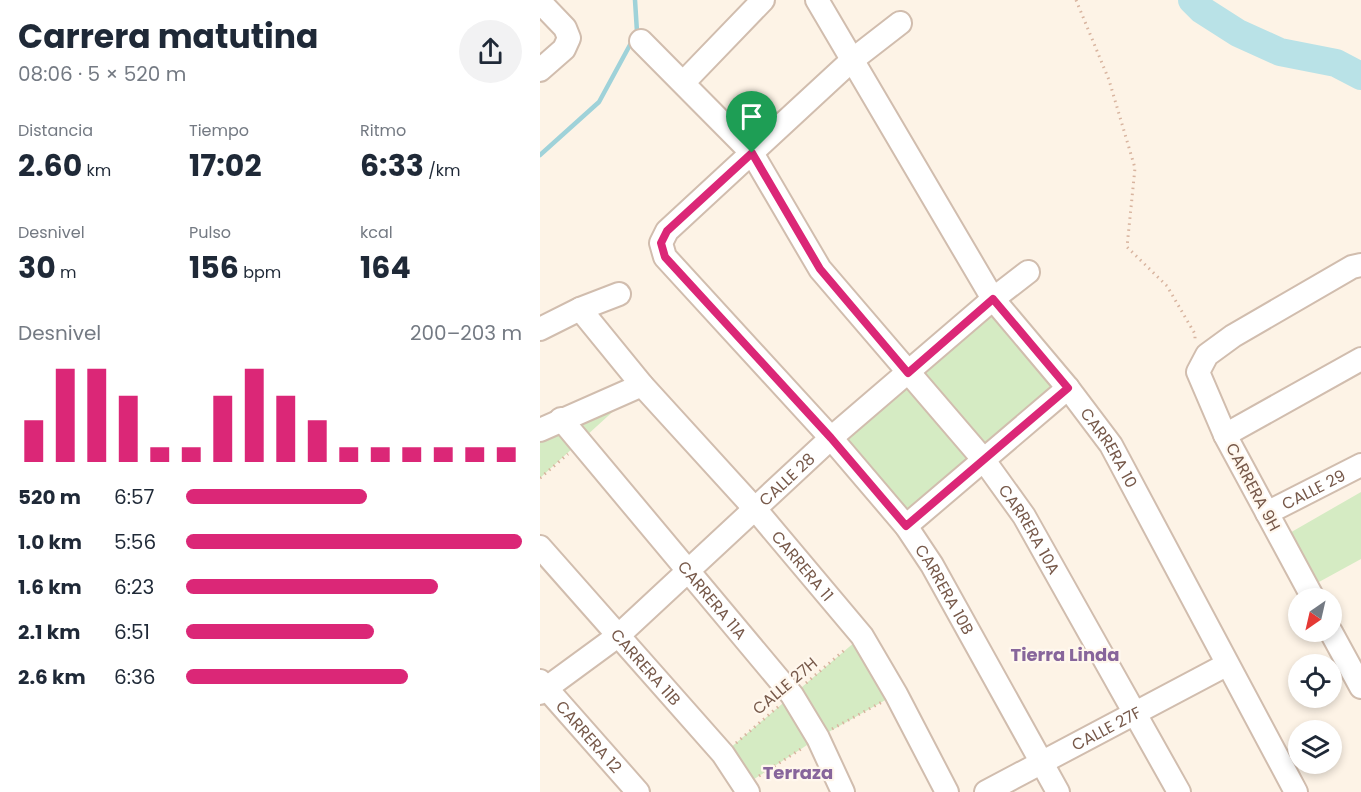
<!DOCTYPE html>
<html lang="es">
<meta charset="utf-8">
<style>
:root{--surface:#fff;--page:#f2f2f3;--text:#1f2937;--muted:#747a83;--accent:#db2777}
body{margin:0;font-family:Poppins,sans-serif;background:var(--page);color:var(--text);height:100vh;display:flex;flex-direction:column;font-size:22px;white-space:nowrap}
*{box-sizing:border-box;margin:0}
p{font-size:20px;color:var(--muted)}
.icon{flex:none;width:33px;height:33px;fill:none;stroke:currentColor;stroke-width:2;stroke-linecap:round;stroke-linejoin:round}
.map{position:relative;flex:1;overflow:hidden}
.side{display:flex;flex-direction:column;background:var(--surface);width:540px}
.side>*{flex:none}
.needle{width:39px;rotate:214deg}
.tools{position:absolute;left:748px;top:588px;display:grid;gap:12px}
.tools a{display:grid;place-items:center;width:54px;height:54px;border-radius:50%;background:var(--surface);box-shadow:0 3px 9px #0003;font-size:30px}
.pin{position:absolute;display:grid;place-items:center;width:51px;height:51px;color:#fff;margin:-62px -26px;border-radius:50% 50% 50% 0;rotate:-45deg;box-shadow:0 0 6px #0007}
.pin .icon{rotate:45deg}
.round{display:grid;place-items:center;flex:none;width:63px;height:63px;border-radius:32px;background:var(--page)}
.headline{display:flex;align-items:center;justify-content:space-between;height:102px;padding:0 18px}
h1{font-size:33px;font-weight:700;line-height:45px}
.stats{display:grid;grid-template-columns:repeat(3,1fr);gap:9px;height:102px;padding:6px 18px}
.stats div{display:grid;align-content:center}
.stats b{font-size:30px;font-weight:700}
.stats small{font-size:16px;font-weight:400}
.stats p{font-size:16px}
.chart{height:168px;padding:12px 18px}
.chart p{display:flex;justify-content:space-between}
.chart svg{width:100%;height:108px;margin-top:6px;stroke:var(--accent);stroke-width:6}
ul{padding:0 18px;list-style:none;font-size:20px}
li{display:grid;grid-template-columns:96px 72px 1fr;align-items:center;height:45px}
li i{height:15px;border-radius:8px;background:var(--accent)}
main{display:flex;flex:1;min-height:0}
.map>svg:first-child{display:block}
</style>
<main>
<section class="side">
<div class="headline"><div><h1>Carrera matutina</h1><p>08:06 · 5 × 520 m</p></div><a class="round"><svg class="icon" aria-label="share" viewBox="0 0 24 24"><path d="M12 15V3M7 8l5-5 5 5M5 13v7h14v-7"/></svg></a></div>
<div class="stats">
<div><p>Distancia</p><b>2.60<small> km</small></b></div>
<div><p>Tiempo</p><b>17:02</b></div>
<div><p>Ritmo</p><b>6:33<small> /km</small></b></div>
</div>
<div class="stats">
<div><p>Desnivel</p><b>30<small> m</small></b></div>
<div><p>Pulso</p><b>156<small> bpm</small></b></div>
<div><p>kcal</p><b>164</b></div>
</div>
<div class="chart"><p><span>Desnivel</span>200–203 m</p>
<svg viewBox="0 0 160 44" preserveAspectRatio="none"><path d="M5 44V27M15 44V6M25 44V6M35 44V17M45 44V38M55 44V38M65 44V17M75 44V6M85 44V17M95 44V27M105 44V38M115 44V38M125 44V38M135 44V38M145 44V38M155 44V38"/></svg>
</div>
<ul>
<li><b>520 m</b>6:57<i style="width:54%"></i></li>
<li><b>1.0 km</b>5:56<i style="width:100%"></i></li>
<li><b>1.6 km</b>6:23<i style="width:75%"></i></li>
<li><b>2.1 km</b>6:51<i style="width:56%"></i></li>
<li><b>2.6 km</b>6:36<i style="width:66%"></i></li>
</ul>
</section>
<div class="map">
<svg width="821" height="792" viewBox="0 0 821 792">
<rect width="100%" height="100%" fill="#fdf3e6"/>
<path fill="#d5ebc3" d="M453 299 528 388 366 526 291 438Z
M102 385 0 478V430Z
M821 492V559L768 588 741 538Z
M322 636 356 694 278 738 205 785 183 754Z"/>
<g fill="none" stroke-linecap="round" stroke-linejoin="round">
<path stroke="#9fd2d9" stroke-width="4.5" d="M0 155 59 102 97 32 95 0"/>
<path stroke="#b9e2e7" stroke-width="28" d="M652 0 662 10 698 33 740 52 796 63 821 76"/>
<g stroke="#d1bdae" stroke-width="26">
<g id="minor">
<path id="s1" d="M277 0 453 299 528 388 571 445 756 792"/>
<path d="M0 2 25 28 29 38 24 49 0 70"/>
<path id="s2" d="M360 23 311 61 127 231 121 243 125 257 291 438 366 526 392 565 518 792"/>
<path id="s3" d="M101 41 212 153 280 269 443 459 484 516 639 792"/>
<path d="M144 82 223 0"/>
<path id="s4" d="M40 309 102 385 216 510 322 636 356 694 407 792"/>
<path d="M0 329 40 309 79 294"/>
<path id="s5" d="M21 419 252 695 278 738 303 792"/>
<path d="M0 430 102 385"/>
<path d="M685 435 821 359"/>
<path id="s6" d="M727 513 821 465"/>
<path d="M366 526 528 388"/>
<path id="s7" d="M0 547 183 754 208 792"/>
<path d="M773 598 685 435 658 372 667 355 693 336 812 267 821 265"/>
<path d="M791 632 821 687"/>
<path id="s8" d="M0 681 98 792"/>
<path id="s9" d="M0 693 79 635 291 438 453 299 488 272"/>
<path id="s10" d="M446 792 686 665"/>
</g>
</g>
<path stroke="#d8b49f" stroke-width="3" stroke-dasharray="1.5 4.5" stroke-linecap="butt" d="M536 0 569 80 595 168 587 247 627 286 655 334V341
M0 478 28 454
M266 683 307 648
M292 729 342 702
M196 743 239 706
M219 776 264 747"/>
<use href="#minor" stroke="#fff" stroke-width="22"/>
</g>
<g fill="none" stroke-linecap="round" stroke-linejoin="round">
<g stroke="#fff" stroke-width="12">
<path id="route" d="M212 153 280 269 368 373 453 299 528 388 366 526 291 438 125 257 121 243 127 231Z"/>
</g>
<use href="#route" stroke="#db2777" stroke-width="8"/>
</g>
<g text-anchor="middle" dominant-baseline="central" stroke-width="4.5" stroke-linejoin="round" paint-order="stroke">
<g font-size="16" fill="#77594a" stroke="#fff7ed">
<text stroke="none"><textPath href="#s1" startOffset="536">CARRERA 10</textPath></text>
<text stroke="none"><textPath href="#s9" startOffset="327">CALLE 28</textPath></text>
<text transform="translate(713 487) rotate(62)">CARRERA 9H</text>
<text stroke="none"><textPath href="#s6" startOffset="52">CALLE 29</textPath></text>
<text stroke="none"><textPath href="#s3" startOffset="627">CARRERA 10A</textPath></text>
<text stroke="none"><textPath href="#s4" startOffset="340">CARRERA 11</textPath></text>
<text stroke="none"><textPath href="#s2" startOffset="776">CARRERA 10B</textPath></text>
<text stroke="none"><textPath href="#s5" startOffset="236">CARRERA 11A</textPath></text>
<text stroke="none"><textPath href="#s7" startOffset="160">CARRERA 11B</textPath></text>
<text transform="translate(245 686) rotate(-40)">CALLE 27H</text>
<text stroke="none"><textPath href="#s10" startOffset="136">CALLE 27F</textPath></text>
<text stroke="none"><textPath href="#s8" startOffset="74">CARRERA 12</textPath></text>
</g>
<g font-size="18" font-weight="bold" fill="#87659b" stroke="#fff7ed">
<text x="525" y="654">Tierra Linda</text>
<text x="258" y="772">Terraza</text>
</g>
</g>
</svg>
<div class="tools">
<a><svg class="needle" viewBox="-14 -14 28 28"><path d="M0-13l5 13h-10z" fill="#e53935"/><path d="M0 13l5-13h-10z" fill="#747a83"/></svg></a>
<a><svg class="icon" aria-label="locate" viewBox="0 0 24 24"><circle cx="12" cy="12" r="6"/><path d="M12 2v4M12 18v4M2 12h4M18 12h4"/></svg></a>
<a><svg class="icon" aria-label="layers" viewBox="0 0 24 24"><path d="M12 4l9 5-9 5-9-5zM3 14l9 5 9-5"/></svg></a>
</div>
<div class="pin" style="left:212px;top:153px;background:#1e9e55"><svg class="icon" aria-label="arrive" viewBox="0 0 24 24"><path d="M6 21V4h12l-3 4 3 4H6"/></svg></div>
</div>
</main>
